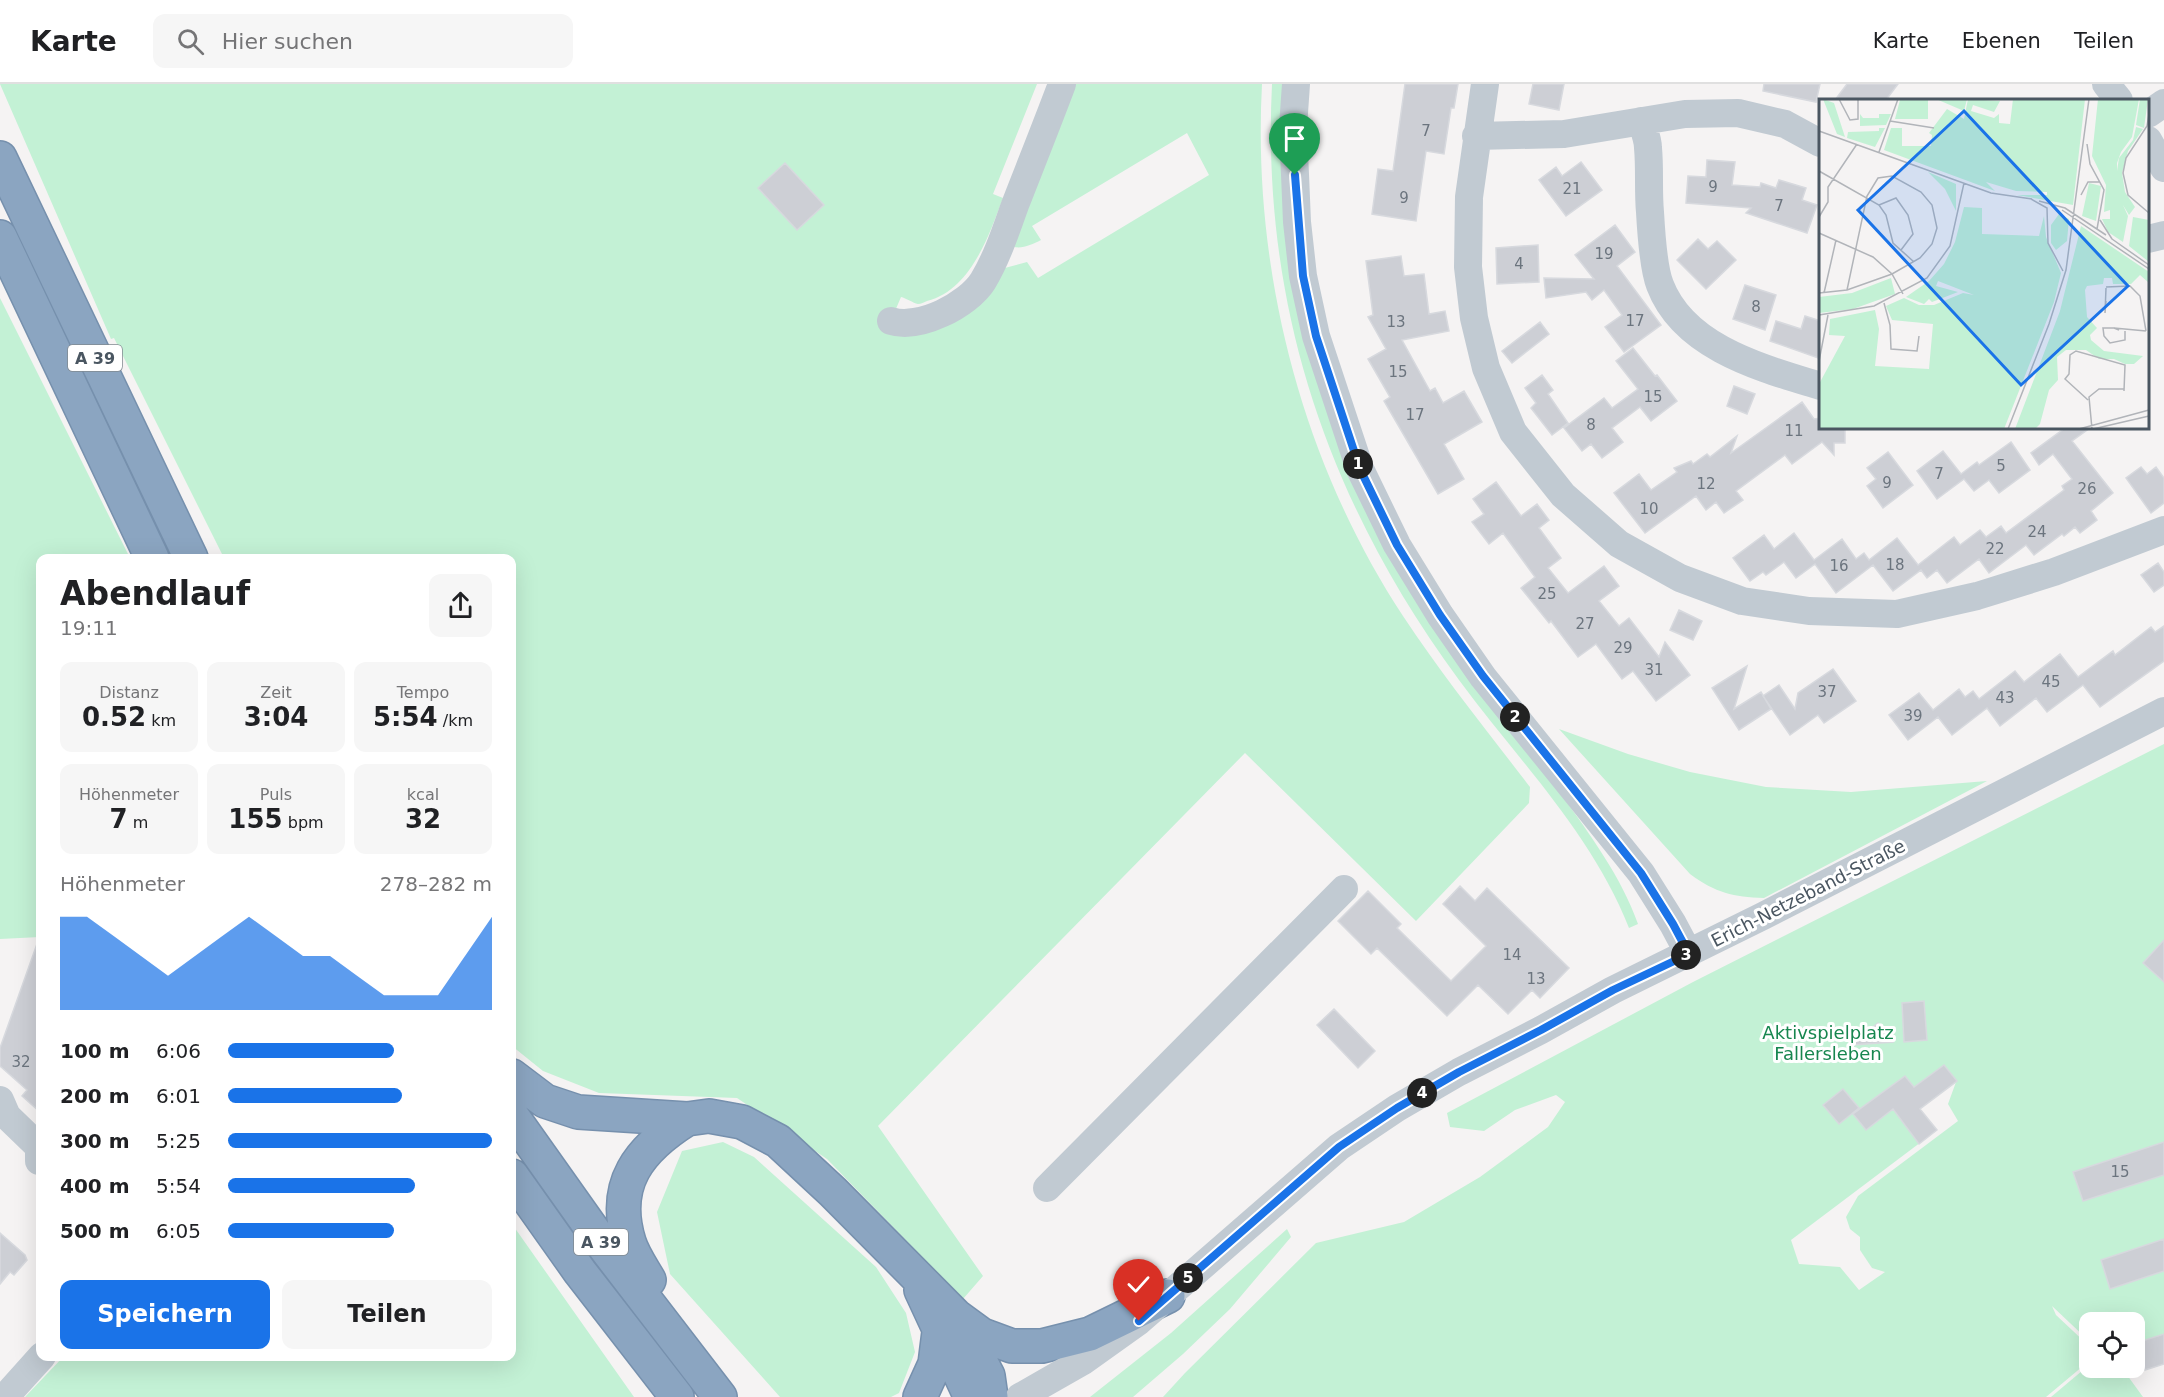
<!DOCTYPE html>
<html lang="de">
<meta charset="utf-8">
<style>
:root{--surface:#fff;--page:#f6f6f6;--text:#202124;--muted:#757577;--line:#e0e0e0;--accent:#1a73e8}
body{margin:0;font-family:"DejaVu Sans",sans-serif;background:var(--page);color:var(--text);height:100vh;display:flex;flex-direction:column;font-size:22px;white-space:nowrap}
*{box-sizing:border-box;margin:0}
p{font-size:20px;color:var(--muted)}
.icon{flex:none;width:33px;height:33px;fill:none;stroke:currentColor;stroke-width:2;stroke-linecap:round;stroke-linejoin:round}
.map{position:relative;flex:1;overflow:hidden}
.sheet{position:absolute;left:36px;top:470px;width:480px;height:807px;display:flex;flex-direction:column;background:var(--surface);border-radius:12px;box-shadow:0 6px 24px #0002}
.sheet>*{flex:none}
.fabs{position:absolute;left:2079px;top:1228px;display:grid;gap:12px}
.fabs a{display:grid;place-items:center;width:66px;height:66px;border-radius:12px;background:var(--surface);box-shadow:0 6px 24px #0002;font-size:30px}
.pin{position:absolute;display:grid;place-items:center;width:51px;height:51px;color:#fff;margin:-62px -26px;border-radius:50% 50% 50% 0;rotate:-45deg;box-shadow:0 0 6px #0007}
.pin .icon{rotate:45deg}
.km{position:absolute;width:30px;height:30px;margin:-15px;border-radius:50%;background:#222;color:#fff;font-size:16px;line-height:30px;text-align:center}
.round{display:grid;place-items:center;flex:none;width:63px;height:63px;border-radius:12px;background:var(--page)}
.overview{display:flex;align-items:center;justify-content:space-between;height:102px;padding:0 24px}
h1{font-size:33px;font-weight:800;line-height:45px}
.figures{display:grid;grid-template-columns:repeat(3,1fr);gap:9px;height:102px;padding:6px 24px}
.figures div{display:grid;align-content:center;border-radius:12px;background:var(--page);text-align:center}
.figures b{font-size:26px;font-weight:800}
.figures small{font-size:16px;font-weight:400}
.figures p{font-size:16px}
.chart{height:168px;padding:12px 24px}
.chart p{display:flex;justify-content:space-between}
.chart svg{width:100%;height:108px;margin-top:6px;fill:var(--accent);opacity:.7}
.action{display:flex;gap:12px;margin-top:auto;padding:12px 24px}
.action a{flex:1;height:69px;border-radius:12px;background:var(--accent);color:#fff;font-size:24px;font-weight:800;line-height:69px;text-align:center}
.action a+a{background:var(--page);color:var(--text)}
ul{padding:0 24px;list-style:none;font-size:20px}
li{display:grid;grid-template-columns:96px 72px 1fr;align-items:center;height:45px}
li i{height:15px;border-radius:8px;background:var(--accent)}
header{display:flex;align-items:center;gap:36px;box-sizing:border-box;height:84px;padding:0 30px;background:var(--surface);border-bottom:2px solid var(--line)}
header strong{font-size:28px}
nav{display:flex;gap:33px;margin-inline-start:auto;font-size:21px}
.search{width:420px;height:54px;background:var(--page);display:flex;align-items:center;gap:15px;box-sizing:border-box;padding:0 21px;border-radius:12px;color:var(--muted);font-size:22px}
.map>svg:first-child{display:block}
</style>
<header>
<strong>Karte</strong>
<div class="search"><svg class="icon" aria-label="search" viewBox="0 0 24 24"><circle cx="10" cy="10" r="6"/><path d="M15 15l6 6"/></svg>Hier suchen</div>
<nav><a>Karte</a><a>Ebenen</a><a>Teilen</a></nav>
</header>
<div class="map">
<svg width="2164" height="1313" viewBox="0 0 2164 1313">
<rect width="100%" height="100%" fill="#f5f3f3"/>
<path fill="#c3f1d5" fill-rule="evenodd" d="M0 0H1037L993 110 1003 114C989 151 971 206 927 217 924 218 921 220 918 220 913 219 906 214 901 213L887 246 1001 185 1027 178 1038 194 1209 91 1187 49 1032 142 1041 156C1031 161 1021 166 1010 162L1071 0H1262C1252 185 1301 377 1403 532 1442 591 1487 647 1530 703L1529 719 1416 837 1245 669 878 1042 983 1192 963 1215 827 1075 737 1014 599 1009 543 987 512 962V474H224L114 254 111 255Z
M1272 0H1283L1327 327 1561 710C1590 751 1621 792 1638 840L1629 844C1592 750 1518 676 1459 596 1328 418 1261 222 1272 0Z
M0 214 130 474H40V853L0 855Z
M1559 645 1628 670 1690 688 1766 703 1851 708 1987 697 1764 814C1733 813 1716 809 1690 790Z
M2164 660V856L2143 879 2164 898V1250L2135 1260 2134 1239H2090L2089 1257 2052 1222 2056 1231 2089 1262V1277L2046 1313H1163L1185 1289 1316 1159 1404 1138 1480 1093 1548 1043 1565 1018 1556 1011 1515 1026 1484 1047 1450 1043 1447 1029 1693 898ZM1956 998 1948 1020 1958 1037 1858 1112 1846 1133 1850 1145 1860 1153V1166L1872 1184 1885 1188 1859 1206 1840 1183 1799 1180 1791 1156 1937 1046 1920 1025Z
M723 1058 754 1073 876 1183 906 1229 915 1268 899 1309 891 1313H780L670 1190 657 1128 682 1067Z
M512 1140 634 1313H25L64 1272H512Z
M1287 1145 1291 1153 1230 1225 1183 1270 1133 1313H1090L1171 1249Z
M2089 1281 2090 1284H2122L2143 1313H2051Z"/>
<path fill="#cdcfd5" stroke="#d7d9de" stroke-width="1.5" d="M1405 0H1458L1454 24H1451L1444 70 1426 67 1416 137 1372 130 1378 85 1393 87Z
M1533 0H1564L1559 26 1529 20Z
M1764 0H1820L1816 18 1763 7Z
M1847 0H1898L1886 16H1835Z
M1707 76 1735 78 1732 101 1760 103 1761 99 1776 104 1779 96 1806 104 1802 116 1817 121 1807 149 1746 129 1751 124 1686 119 1688 92 1706 93Z
M1581 78 1602 106 1566 132 1539 96 1556 83 1562 92Z
M785 79 824 121 797 146 758 104Z
M1615 141 1635 168 1617 182 1661 241 1624 268 1605 243 1622 231 1604 206 1592 216 1586 208 1546 214 1544 194 1594 195 1575 171Z
M1698 155 1708 165 1717 157 1736 176 1706 205 1677 176Z
M1538 161 1539 198 1497 200 1496 164Z
M1401 172 1404 192 1424 190 1429 230 1445 227 1449 247 1402 256 1430 307 1435 304 1443 319 1464 307 1482 338 1444 360 1464 395 1438 410 1384 317 1390 313 1368 275 1386 265 1368 233 1373 231 1366 177Z
M1745 201 1776 211 1765 246 1733 235Z
M1805 232 1821 237V275L1770 257 1776 237 1801 245Z
M1540 238 1549 250 1512 279 1502 267Z
M1633 264 1655 292 1657 291 1677 317 1651 337 1640 323 1612 344 1623 358 1602 374 1591 360 1582 367 1564 344 1604 314 1612 324 1638 305 1616 277Z
M1542 291 1553 306 1548 310 1568 339 1552 351 1531 324 1536 319 1525 304Z
M1734 302 1755 310 1747 330 1727 322Z
M1802 318 1814 335 1821 334V344H1845V359H1834V371L1822 358 1792 380 1785 371 1736 407 1743 416 1724 429 1716 418 1706 426 1696 412 1645 449 1614 409 1639 390 1651 406 1677 388 1674 384 1691 377 1693 380 1707 370 1710 373 1737 352 1731 369Z
M2065 344H2090L2072 357 2113 409 2091 427 2097 436 2080 449 2075 443 2064 452 2062 450 2034 471 2026 461 1989 489 1979 475 1947 499 1937 486 1927 494 1921 486 1893 507 1873 481 1836 509 1815 480 1796 494 1784 478 1766 491 1763 488 1750 497 1733 474 1764 451 1774 465 1794 449 1814 476 1842 455 1856 475 1864 469 1869 476 1897 454 1918 481 1954 453 1960 461 1980 446 1986 453 2001 442 2006 449 2064 406 2062 402 2072 395 2053 370 2039 381 2031 369Z
M2011 358 2030 386 1999 409 1989 396 1974 407 1964 395 1937 415 1917 387 1943 367 1961 390 1977 378 1979 381Z
M1888 368 1913 401 1883 424 1867 402 1876 395 1867 384Z
M2141 383 2147 390 2156 383 2164 394V419L2151 429 2126 394Z
M1496 398 1521 432 1537 420 1549 436 1539 444 1561 474 1548 484 1568 509 1604 482 1619 502 1599 517 1619 542 1629 534 1659 573 1665 558 1690 591 1656 617 1633 587 1622 595 1596 560 1578 573 1551 537 1549 539 1521 504 1535 493 1503 449 1489 460 1472 438 1484 430 1473 415Z
M2158 479 2164 488V501L2154 508 2141 491Z
M1679 526 1702 537 1693 556 1670 546Z
M2164 542V577L2100 623 2083 601 2047 628 2036 614 2000 642 1987 624 1952 651 1938 633 1908 656 1889 631 1919 609 1933 626 1959 605 1965 613 1973 607 1979 615 2015 587 2024 598 2060 570 2078 593 2113 567 2115 571 2151 543 2155 548Z
M1747 582 1734 625 1761 608 1771 625 1739 646 1712 604Z
M1833 585 1856 617 1824 639 1818 631 1790 651 1763 612 1779 601 1795 625 1798 609Z
M1460 802 1475 817 1487 804 1569 884 1540 914 1532 906 1508 930 1478 901 1447 932 1377 864 1371 870 1338 837 1368 807 1401 840 1397 844 1451 897 1486 862 1443 820Z
M2164 856V898L2143 879Z
M38 857 40 858V1028L22 1012 27 1006 0 982V964Z
M1924 917 1927 956 1904 958 1902 919Z
M1334 925 1375 967 1358 984 1317 941Z
M1878 939 1893 958 1850 961Z
M1944 981 1957 997 1920 1025 1937 1046 1919 1060 1893 1025 1866 1046 1853 1030 1905 992 1914 1003Z
M1843 1005 1859 1024 1839 1040 1823 1021Z
M2164 1058V1091L2083 1117 2073 1088Z
M0 1149 25 1171 27 1176 14 1191 10 1188 0 1200Z
M2164 1155V1187L2110 1205 2101 1176Z
M2164 1250V1280L2145 1286 2136 1259Z"/>
<g fill="none" stroke-linecap="round" stroke-linejoin="round">
<g stroke="#7690ad" stroke-width="36">
<path id="highway" d="M0 74 191 474
M0 153 152 474
M512 992 545 1017 578 1028 687 1035 709 1032 742 1038 778 1057 833 1108 956 1232 982 1251 1012 1262H1042L1090 1250 1168 1212
M512 1032 607 1166 720 1313
M512 1092 580 1188 677 1313
M649 1196C642 1184 633 1171 629 1158 611 1100 639 1065 687 1035
M921 1206 967 1305 976 1313
M958 1235 988 1292 991 1313
M920 1313 935 1280 939 1248"/>
</g>
<path stroke="#c1cad2" stroke-width="28" d="M1296 0 1293 43 1297 138 1303 192 1316 252 1360 385 1397 461 1440 531 1483 593 1641 789 1673 840 1689 870
M1485 0 1469 113 1468 183 1474 234 1486 284 1513 348 1563 411 1619 460 1680 494 1742 517 1809 527 1897 530 1977 512 2054 488 2164 446
M2106 0 2119 16
M2148 30 2164 19
M1641 37C1644 46 1648 55 1648 64 1650 85 1648 107 1650 128 1651 146 1654 186 1660 201 1684 264 1762 284 1820 302
M1476 52 1564 50 1685 30 1738 29 1785 40 1820 59
M2148 56 2164 84
M2148 155 2164 151
M891 237C919 246 968 221 983 197 997 174 1006 146 1015 121 1031 80 1047 40 1062 0
M0 1016 7 1032 39 1063V1077
M1047 1104 1344 805
M5 1313 42 1272
M1020 1313 1083 1277 1139 1237 1339 1063 1397 1024 1459 988 1541 946 1613 906 1763 832 2164 627"/>
<use href="#highway" stroke="#8ba5c1" stroke-width="33"/>
</g>
<g fill="none" stroke-linecap="round" stroke-linejoin="round">
<g stroke="#fff" stroke-width="12">
<path id="route" d="M1139 1237 1339 1063 1397 1024 1459 988 1541 946 1613 906 1689 870 1673 840 1641 789 1483 592 1440 531 1397 461 1360 385 1316 252 1303 192 1295 91"/>
</g>
<use href="#route" stroke="#1a73e8" stroke-width="8"/>
</g>
<g text-anchor="middle" dominant-baseline="central" stroke-width="6" stroke-linejoin="round" paint-order="stroke">
<g font-size="15" fill="#6b747e">
<text x="1426" y="47">7</text>
<text x="1713" y="103">9</text>
<text x="1572" y="105">21</text>
<text x="1404" y="114">9</text>
<text x="1779" y="122">7</text>
<text x="1604" y="170">19</text>
<text x="1519" y="180">4</text>
<text x="1756" y="223">8</text>
<text x="1635" y="237">17</text>
<text x="1396" y="238">13</text>
<text x="1398" y="288">15</text>
<text x="1653" y="313">15</text>
<text x="1415" y="331">17</text>
<text x="1591" y="341">8</text>
<text x="1794" y="347">11</text>
<text x="2001" y="382">5</text>
<text x="1939" y="390">7</text>
<text x="1887" y="399">9</text>
<text x="1706" y="400">12</text>
<text x="2087" y="405">26</text>
<text x="1649" y="425">10</text>
<text x="2037" y="448">24</text>
<text x="1995" y="465">22</text>
<text x="1895" y="481">18</text>
<text x="1839" y="482">16</text>
<text x="1547" y="510">25</text>
<text x="1585" y="540">27</text>
<text x="1623" y="564">29</text>
<text x="1654" y="586">31</text>
<text x="2051" y="598">45</text>
<text x="1827" y="608">37</text>
<text x="2005" y="614">43</text>
<text x="1913" y="632">39</text>
<text x="1512" y="871">14</text>
<text x="1536" y="895">13</text>
<text x="21" y="978">32</text>
<text x="2120" y="1088">15</text>
</g>
<g fill="#fff" stroke="#808990" stroke-width="1.5">
<rect x="68" y="261" width="54" height="26" rx="4.5"/>
<rect x="574" y="1145" width="54" height="26" rx="4.5"/>
</g>
<g font-size="16" font-weight="bold" fill="#4a5661">
<text x="95" y="274">A 39</text>
<text x="601" y="1158">A 39</text>
</g>
<g font-size="18" fill="#4a5661" stroke="#fff">
<text transform="translate(1808 809) rotate(-27)">Erich-Netzeband-Straße</text>
</g>
<g font-size="18" fill="#17864f" stroke="#fff">
<text x="1828" y="948">Aktivspielplatz<tspan x="1828" dy="21">Fallersleben</tspan></text>
</g>
</g>
<g transform="translate(1819 15)">
<rect width="330" height="330" fill="#f5f3f3"/>
<path d="M4 0 15 4 26 38 18 35ZM117 0 124 1 148 0 145 12ZM149 0 181 2 175 13 154 6 152 12 175 19 180 15V24L191 25 194 0H266L254 106 198 96H228V93L197 92 167 83 176 92 65 51 72 29H83V47H112L113 36 110 34 128 10 145 20ZM279 0H320L313 38 302 53 298 64V72L300 59 314 41 317 28 324 30 309 52 303 74 306 93 316 108 310 116 304 106 309 117 304 143 289 133 283 120H291V111L285 113 287 86 273 57ZM321 0H329L325 29 317 26ZM81 1H109V20H76ZM41 15 44 19H60V15H72L67 26 41 27ZM60 29H66L56 48 28 39 29 33 60 32ZM109 73 137 85V112L126 90ZM270 84 282 87 277 122 263 117ZM145 108 163 109V135L220 137 225 117 227 138 242 174 235 203 185 330H0V285L26 237 10 236 11 220 56 211 60 230 56 267 110 270 114 225 73 221 67 207 85 199 100 206H115L144 194 155 196 119 182 117 187 139 193 113 203 110 200 105 205 87 198 110 182 125 165 136 143ZM240 115 250 120 248 142 237 151 232 144V126ZM314 118 330 121V163L310 147ZM262 127 330 173V184L321 176 312 185H294L293 179H285L284 185 268 187 266 191 268 218 278 229 271 236 272 241 285 252 324 257 315 265H306L295 260H280L267 251H247L238 258 239 281 230 291 221 325 216 330H196L241 212ZM72 179 76 195 34 210 0 214V198L33 194Z" fill="#c3f1d5"/>
<path fill="none" stroke="#b1b4b9" stroke-width="1.5" d="M20 0 31 21 39 20V0M330 15 328 27 307 59 304 74 309 96 330 114M71 22 115 29M0 32 172 94 213 100M268 45 271 65 285 91 278 130M60 53 79 0M0 72 60 106 67 116 74 144 95 163M262 96 269 83H281M212 100 228 109 229 144 244 172M220 102 246 109 287 136M60 106 77 99 89 116 94 135 82 151M243 111 330 170M0 118 9 103V88L38 45M281 121 293 140M0 134 54 158 73 175 84 195M293 140 330 166M287 188 311 187 321 197 327 232M0 194 28 191 73 175 101 159 113 145 118 129 113 106 102 93 73 77 59 79 48 97 28 191M5 194 17 141M287 202 286 214 287 189M65 204 71 226 72 250 98 252 100 237M0 216 55 207 108 179 131 147 145 84M295 229H284L285 237 291 244 306 241V232M300 231 295 229 327 232M0 262 9 216M269 301 246 280 250 275 251 256 257 252 306 266 305 292M189 330 230 225 247 171 270 0M260 330 330 311M273 330 270 298 280 290H305M274 330 330 317"/>
<path fill="#1a73e8" fill-opacity="0.15" stroke="#1a73e8" stroke-width="3" d="M145 12 309 187 202 286 39 111Z"/>
<rect width="330" height="330" fill="none" stroke="#4a5661" stroke-width="3"/>
</g>
</svg>
<div class="fabs">
<a><svg class="icon" aria-label="locate" viewBox="0 0 24 24"><circle cx="12" cy="12" r="6"/><path d="M12 2v4M12 18v4M2 12h4M18 12h4"/></svg></a>
</div>
<div class="pin" style="left:1295px;top:91px;background:#1e9e55"><svg class="icon" aria-label="arrive" viewBox="0 0 24 24"><path d="M6 21V4h12l-3 4 3 4H6"/></svg></div>
<div class="pin" style="left:1139px;top:1237px;background:#d93025"><svg class="icon" aria-label="check" viewBox="0 0 24 24"><path d="M5 12l5 5 9-10"/></svg></div>
<b class="km" style="left:1358px;top:380px">1</b>
<b class="km" style="left:1515px;top:633px">2</b>
<b class="km" style="left:1686px;top:871px">3</b>
<b class="km" style="left:1422px;top:1009px">4</b>
<b class="km" style="left:1188px;top:1194px">5</b>
<section class="sheet">
<div class="overview"><div><h1>Abendlauf</h1><p>19:11</p></div><a class="round"><svg class="icon" aria-label="share" viewBox="0 0 24 24"><path d="M12 15V3M7 8l5-5 5 5M5 13v7h14v-7"/></svg></a></div>
<div class="figures">
<div><p>Distanz</p><b>0.52<small> km</small></b></div>
<div><p>Zeit</p><b>3:04</b></div>
<div><p>Tempo</p><b>5:54<small> /km</small></b></div>
</div>
<div class="figures">
<div><p>Höhenmeter</p><b>7<small> m</small></b></div>
<div><p>Puls</p><b>155<small> bpm</small></b></div>
<div><p>kcal</p><b>32</b></div>
</div>
<div class="chart"><p><span>Höhenmeter</span>278–282 m</p>
<svg viewBox="0 0 160 44" preserveAspectRatio="none"><path d="M0 44V6L10 6L20 14L30 22L40 30L50 22L60 14L70 6L80 14L90 22L100 22L110 30L120 38L130 38L140 38L150 22L160 6V44z"/></svg>
</div>
<ul>
<li><b>100 m</b>6:06<i style="width:63%"></i></li>
<li><b>200 m</b>6:01<i style="width:66%"></i></li>
<li><b>300 m</b>5:25<i style="width:100%"></i></li>
<li><b>400 m</b>5:54<i style="width:71%"></i></li>
<li><b>500 m</b>6:05<i style="width:63%"></i></li>
</ul>
<div class="action"><a>Speichern</a><a>Teilen</a></div>
</section>
</div>
